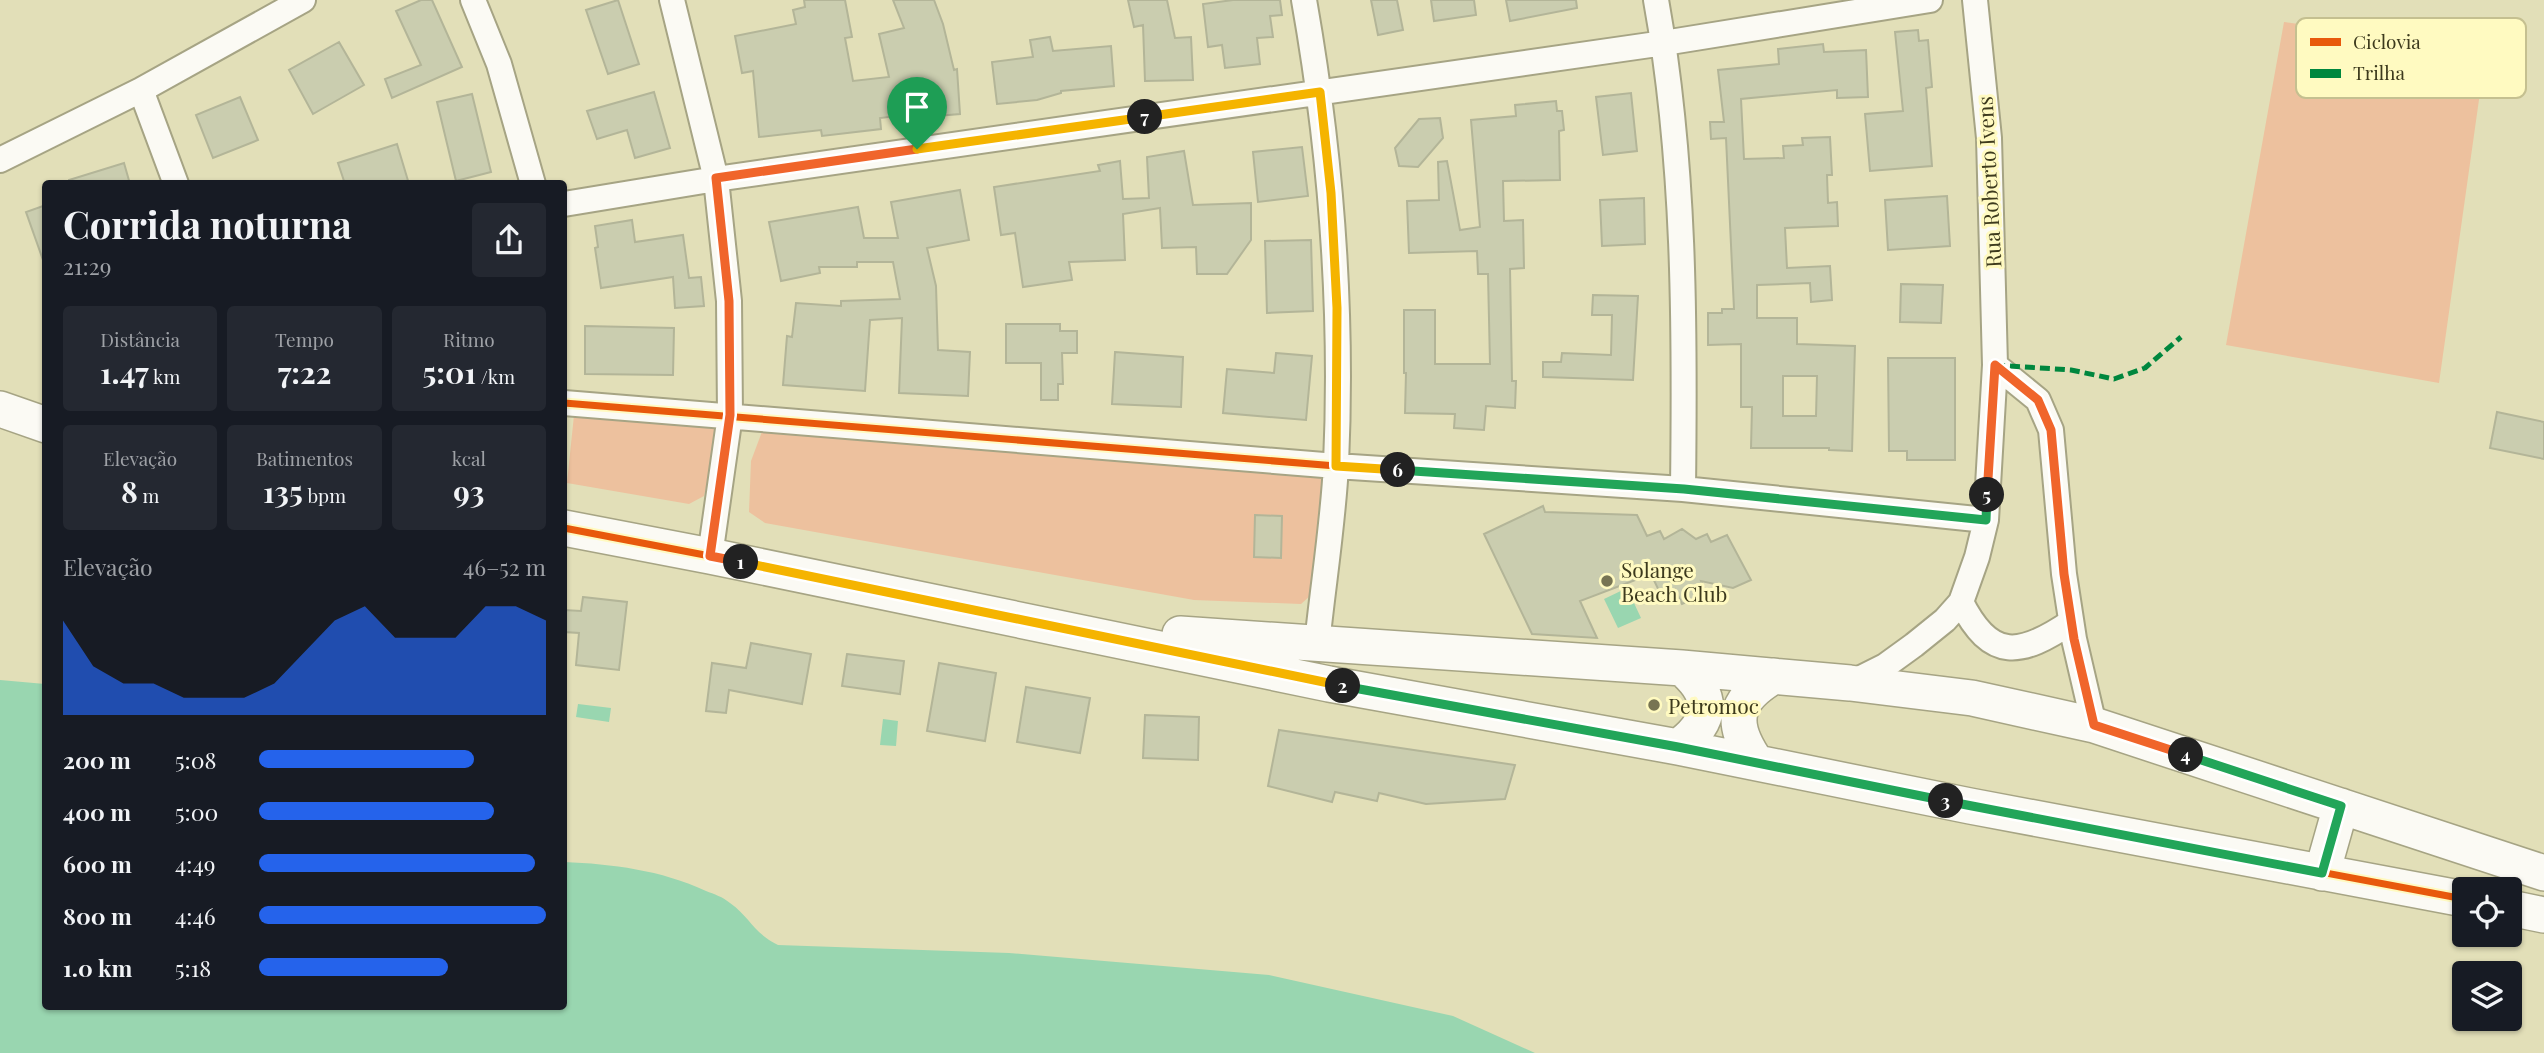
<!DOCTYPE html>
<html lang="pt">
<meta charset="utf-8">
<style>
:root{--surface:#171b24;--page:#242831;--text:#f1f3f6;--muted:#9ea1a6;--accent:#2563eb}
body{margin:0;font-family:"Playfair Display",serif;background:var(--page);color:var(--text);height:100vh;display:flex;flex-direction:column;font-size:26px;white-space:nowrap}
*{box-sizing:border-box;margin:0}
p{font-size:23px;color:var(--muted)}
.icon{flex:none;width:38px;height:38px;fill:none;stroke:currentColor;stroke-width:2;stroke-linecap:round;stroke-linejoin:round}
.map{position:relative;flex:1;overflow:hidden}
.drawer{position:absolute;left:42px;top:180px;width:525px;height:830px;display:flex;flex-direction:column;background:var(--surface);border-radius:7px;box-shadow:0 2px 5px #0004}
.drawer>*{flex:none}
.buttons{position:absolute;left:2452px;top:877px;display:grid;gap:14px}
.buttons a{display:grid;place-items:center;width:70px;height:70px;border-radius:7px;background:var(--surface);box-shadow:0 2px 5px #0004;font-size:35px}
.pin{position:absolute;display:grid;place-items:center;width:60px;height:60px;color:#fff;margin:-72px -30px;border-radius:50% 50% 50% 0;rotate:-45deg;box-shadow:0 0 7px #0007}
.pin .icon{rotate:45deg}
.km{position:absolute;width:35px;height:35px;margin:-18px;border-radius:50%;background:#222;color:#fff;font-size:19px;line-height:35px;text-align:center}
.round{display:grid;place-items:center;flex:none;width:74px;height:74px;border-radius:7px;background:var(--page)}
.headline{display:flex;align-items:center;justify-content:space-between;height:119px;padding:0 21px}
h1{font-size:38px;font-weight:700;line-height:52px}
.figures{display:grid;grid-template-columns:repeat(3,1fr);gap:10px;height:119px;padding:7px 21px}
.figures div{display:grid;align-content:center;border-radius:7px;background:var(--page);text-align:center}
.figures b{font-size:30px;font-weight:700}
.figures small{font-size:19px;font-weight:400}
.figures p{font-size:19px}
.chart{height:196px;padding:14px 21px}
.chart p{display:flex;justify-content:space-between}
.chart svg{width:100%;height:126px;margin-top:7px;fill:var(--accent);opacity:.7}
ul{padding:0 21px;list-style:none;font-size:23px}
li{display:grid;grid-template-columns:112px 84px 1fr;align-items:center;height:52px}
li i{height:18px;border-radius:9px;background:var(--accent)}
.map>svg:first-child{display:block}
</style>
<div class="map">
<svg width="2544" height="1053" viewBox="0 0 2544 1053">
<rect width="100%" height="100%" fill="#e2dfb8"/>
<path fill="#edc19e" d="M2284 22 2486 50 2439 383 2226 345Z
M574 415 712 421 717 438 704 496 689 504 567 483Z
M763 429 1321 470 1331 488 1320 587 1301 604 1194 600 765 523 749 512 751 461Z"/>
<path fill="#99d6b0" d="M1627 588 1641 618 1618 628 1604 599Z
M0 680 45 684 46 1006H564V862C612 864 661 870 706 891 714 894 723 897 730 903 751 918 752 932 778 945L1009 953 1269 975 1453 1016 1535 1053H0Z
M578 704 611 708 609 722 576 717Z
M883 719 898 721 896 746 880 745Z"/>
<path fill="#cacdaf" stroke="#b3b598" stroke-width="2" fill-rule="evenodd" d="M421 0H432L462 67 392 98 385 79 421 65 396 11Z
M618 0 639 64 608 74 586 10Z
M804 0H845L852 37 845 38 853 81 889 77 879 34 904 28 893 0H934L943 24 954 70 957 69 960 114 912 118V114L880 118 881 129 822 136 821 130 759 137 753 71 742 73 735 36 796 24 793 10 805 7Z
M1128 0H1167L1175 38 1191 37 1193 80 1145 81 1143 25 1134 27Z
M1233 0H1280L1282 15 1270 16 1273 37 1257 38 1260 64 1225 68 1222 45 1208 47 1203 4Z
M1371 0H1397L1403 30 1378 35Z
M1431 0H1474L1476 15 1434 21Z
M1506 0H1576L1577 8 1510 21Z
M1918 30 1919 41 1928 40 1932 87 1926 88 1932 166 1870 171 1865 114 1903 111 1895 32Z
M1050 37 1053 51 1111 46 1114 86 1061 91V93L1037 100 997 104 992 62 1033 57 1030 40Z
M339 42 364 85 313 114 289 70Z
M1823 44 1824 52 1866 50 1868 97 1837 98V90L1741 99 1744 159 1784 158 1783 146 1803 145 1802 138 1830 137 1832 175H1827L1828 203 1837 202 1838 226 1785 228 1787 268 1830 266 1832 300 1811 302 1810 283 1757 285V318H1797V344L1855 346 1852 451 1829 450V448H1751L1752 407H1741V344L1708 345V313H1722V309H1734L1726 138 1711 139 1710 122H1724L1718 70 1779 64 1778 49ZM1783 376H1817L1816 416H1783Z
M654 92 670 148 635 158 627 130 597 139 587 111Z
M1631 93 1637 151 1603 155 1596 97Z
M472 94 491 172 456 181 437 102Z
M240 97 258 140 213 158 196 115Z
M1556 101 1557 111H1562L1564 130 1559 131 1560 180 1503 181 1504 221 1523 220 1524 268 1510 269 1512 381H1516L1515 408 1486 406 1484 430 1454 428 1455 414 1405 413 1406 373H1404V310H1435V364H1490L1488 274H1478L1477 251 1409 253 1407 201 1439 200 1438 162 1447 161 1460 230 1480 227 1471 120 1516 116 1515 105Z
M1440 118 1443 138 1418 167 1399 166 1395 148 1419 119Z
M397 144 409 184H345L338 163Z
M1302 147 1308 196 1258 202 1253 152Z
M1184 151 1193 205 1251 203V240L1227 274H1197L1196 247 1162 248 1160 208 1123 214 1125 260 1069 262 1072 280 1023 287 1015 233 1001 235 994 187 1100 171 1098 165 1120 161 1123 199 1149 198 1147 157Z
M124 163 130 184H69V180Z
M960 190 969 240 927 248 936 286 938 350 970 352 968 396 899 393 902 318 870 320 865 391 783 385 787 336 792 337 796 303 841 306V301L900 299 893 262H857V267H819L820 273 781 281 769 222 858 207 864 238H898L891 202Z
M1947 196 1950 246 1888 250 1885 200Z
M1644 198 1645 244 1602 246 1600 200Z
M46 205V259L43 260 26 212Z
M632 220 635 242 683 235 689 278 701 277 704 306 675 308 673 277 601 288 595 248 598 247 595 226Z
M1311 240 1313 311 1267 313 1265 241Z
M1901 284 1943 285 1941 323 1900 322Z
M1593 295 1638 296 1633 380 1543 377V362H1561L1562 353 1611 355 1612 315H1592Z
M1006 324H1060V331H1077V353H1062L1063 384H1058V400H1041V363H1006Z
M585 326 674 328 673 375 585 374Z
M1115 352 1183 357 1181 407 1112 404Z
M1276 353 1312 356 1306 420 1223 413 1227 369 1274 373Z
M1888 358H1955V460H1907V451H1889Z
M2497 412 2544 422V459L2490 448Z
M1543 506 1545 512 1637 515 1647 536 1660 531 1664 539 1682 529 1696 539 1707 534 1711 542 1727 535 1751 580 1733 588 1701 581 1705 594 1682 604 1675 589 1661 595 1651 574 1580 601 1597 638 1532 634 1484 534Z
M1255 515 1282 516 1281 558 1254 557Z
M583 597 627 602 619 670 576 665 579 633 564 632V610L581 611Z
M751 643 811 654 802 704 729 690 726 713 706 711 712 663 746 668Z
M847 654 904 661 900 694 842 686Z
M939 663 996 673 985 741 927 731Z
M1026 687 1090 698 1080 753 1017 742Z
M1145 715 1199 717 1198 760 1143 758Z
M1279 730 1515 765 1505 799 1426 804 1379 793 1377 801 1335 792 1332 802 1268 786Z"/>
<g fill="none" stroke-linecap="round" stroke-linejoin="round">
<g stroke="#a6a484" stroke-width="28">
<path id="street" d="M473 0 499 64 533 184
M672 0 716 179 729 301 730 415 710 556
M1304 0C1331 153 1343 309 1336 465 1333 524 1323 585 1317 644
M1656 0C1685 161 1685 326 1683 489
M141 90 176 184
M0 160 141 90 303 0
M564 204 716 179 1664 43 1930 0
M1995 365 2038 400 2051 430 2064 574 2074 639 2094 725
M564 403 1336 466 1683 489 1986 520
M1961 602C1991 662 2021 656 2071 622
M1851 683 1885 666 1914 645 1945 620 1961 602 1977 557 1986 520 1995 365 1989 138 1975 0"/>
</g>
<g stroke="#a6a484" stroke-width="38">
<path id="secondary" d="M0 409 46 425
M564 528 710 556 1329 684 1678 747 1970 806 2464 899
M1180 634 1682 668 1850 683 1972 698 2094 725 2544 873
M1678 747C1712 722 1716 697 1682 668
M1756 762C1730 724 1732 701 1774 676
M2322 873 2341 806
M2510 908 2544 915"/>
</g>
<use href="#street" stroke="#fbfaf4" stroke-width="24"/>
<use href="#secondary" stroke="#fbfaf4" stroke-width="35"/>
<path stroke="#00873e" stroke-width="5" stroke-dasharray="10 5" stroke-linecap="butt" d="M1995 365 2071 370 2114 379 2145 368 2181 337"/>
<g stroke="#fffac1" stroke-width="11">
<path id="cycleway" d="M564 403 1336 466 1683 489 1986 520
M564 528 710 556 1329 684 1678 747 1970 806 2464 899"/>
</g>
<use href="#cycleway" stroke="#e8590c" stroke-width="7"/>
</g>
<g fill="none" stroke-linecap="round" stroke-linejoin="round">
<g stroke="#fff" stroke-width="14">
<path id="split-1" d="M741 562 710 556 730 415 729 301 716 178 917 149"/>
</g>
<g stroke="#fff" stroke-width="14">
<path id="split-2" d="M741 562 1343 686"/>
</g>
<g stroke="#fff" stroke-width="14">
<path id="split-3" d="M1343 686 1678 747 1946 801"/>
</g>
<g stroke="#fff" stroke-width="14">
<path id="split-4" d="M1946 801 2322 873 2341 806 2186 755"/>
</g>
<g stroke="#fff" stroke-width="14">
<path id="split-5" d="M1987 495 1995 365 2038 400 2051 430 2064 574 2074 639 2094 725 2186 755"/>
</g>
<g stroke="#fff" stroke-width="14">
<path id="split-6" d="M1398 470 1684 489 1986 520 1987 495"/>
</g>
<g stroke="#fff" stroke-width="14">
<path id="split-7" d="M1145 117 1320 92 1331 193 1337 308 1336 466 1398 470"/>
</g>
<g stroke="#fff" stroke-width="14">
<path id="split-8" d="M917 149 1145 117"/>
</g>
<use href="#split-1" stroke="#f0652b" stroke-width="9"/>
<use href="#split-2" stroke="#f5b400" stroke-width="9"/>
<use href="#split-3" stroke="#22a559" stroke-width="9"/>
<use href="#split-4" stroke="#22a559" stroke-width="9"/>
<use href="#split-5" stroke="#f0652b" stroke-width="9"/>
<use href="#split-6" stroke="#22a559" stroke-width="9"/>
<use href="#split-7" stroke="#f5b400" stroke-width="9"/>
<use href="#split-8" stroke="#f5b400" stroke-width="9"/>
</g>
<g fill="#777453" stroke="#fffac1" stroke-width="2.5">
<circle cx="1607" cy="581" r="7"/>
<circle cx="1654" cy="705" r="7"/>
</g>
<g text-anchor="middle" dominant-baseline="central" stroke-width="6" stroke-linejoin="round" paint-order="stroke">
<g font-size="21" fill="#3d3a1d" stroke="#fffac1">
<text transform="translate(1988 182) rotate(-93)">Rua Roberto Ivens</text>
</g>
<g font-size="21" fill="#3d3a1d" stroke="#fffac1" text-anchor="start">
<text x="1621" y="569">Solange<tspan x="1621" dy="24">Beach Club</tspan></text>
<text x="1668" y="705">Petromoc</text>
</g>
</g>
<rect x="2296" y="18" width="230" height="80" rx="10" fill="#fffac1" stroke="#c5c090" stroke-width="2"/>
<rect x="2310" y="38" width="31" height="8" fill="#e8590c"/>
<rect x="2310" y="69" width="31" height="9" fill="#00873e"/>
<g font-size="19" fill="#3d3a1d">
<text x="2353" y="49">Ciclovia</text>
<text x="2353" y="80">Trilha</text>
</g>
</svg>
<div class="buttons">
<a><svg class="icon" aria-label="locate" viewBox="0 0 24 24"><circle cx="12" cy="12" r="6"/><path d="M12 2v4M12 18v4M2 12h4M18 12h4"/></svg></a>
<a><svg class="icon" aria-label="layers" viewBox="0 0 24 24"><path d="M12 4l9 5-9 5-9-5zM3 14l9 5 9-5"/></svg></a>
</div>
<div class="pin" style="left:917px;top:149px;background:#1e9e55"><svg class="icon" aria-label="arrive" viewBox="0 0 24 24"><path d="M6 21V4h12l-3 4 3 4H6"/></svg></div>
<b class="km" style="left:741px;top:562px">1</b>
<b class="km" style="left:1343px;top:686px">2</b>
<b class="km" style="left:1946px;top:801px">3</b>
<b class="km" style="left:2186px;top:755px">4</b>
<b class="km" style="left:1987px;top:495px">5</b>
<b class="km" style="left:1398px;top:470px">6</b>
<b class="km" style="left:1145px;top:117px">7</b>
<section class="drawer">
<div class="headline"><div><h1>Corrida noturna</h1><p>21:29</p></div><a class="round"><svg class="icon" aria-label="share" viewBox="0 0 24 24"><path d="M12 15V3M7 8l5-5 5 5M5 13v7h14v-7"/></svg></a></div>
<div class="figures">
<div><p>Distância</p><b>1.47<small> km</small></b></div>
<div><p>Tempo</p><b>7:22</b></div>
<div><p>Ritmo</p><b>5:01<small> /km</small></b></div>
</div>
<div class="figures">
<div><p>Elevação</p><b>8<small> m</small></b></div>
<div><p>Batimentos</p><b>135<small> bpm</small></b></div>
<div><p>kcal</p><b>93</b></div>
</div>
<div class="chart"><p><span>Elevação</span>46–52 m</p>
<svg viewBox="0 0 160 44" preserveAspectRatio="none"><path d="M0 44V11L10 27L20 33L30 33L40 38L50 38L60 38L70 33L80 22L90 11L100 6L110 17L120 17L130 17L140 6L150 6L160 11V44z"/></svg>
</div>
<ul>
<li><b>200 m</b>5:08<i style="width:75%"></i></li>
<li><b>400 m</b>5:00<i style="width:82%"></i></li>
<li><b>600 m</b>4:49<i style="width:96%"></i></li>
<li><b>800 m</b>4:46<i style="width:100%"></i></li>
<li><b>1.0 km</b>5:18<i style="width:66%"></i></li>
</ul>
</section>
</div>
